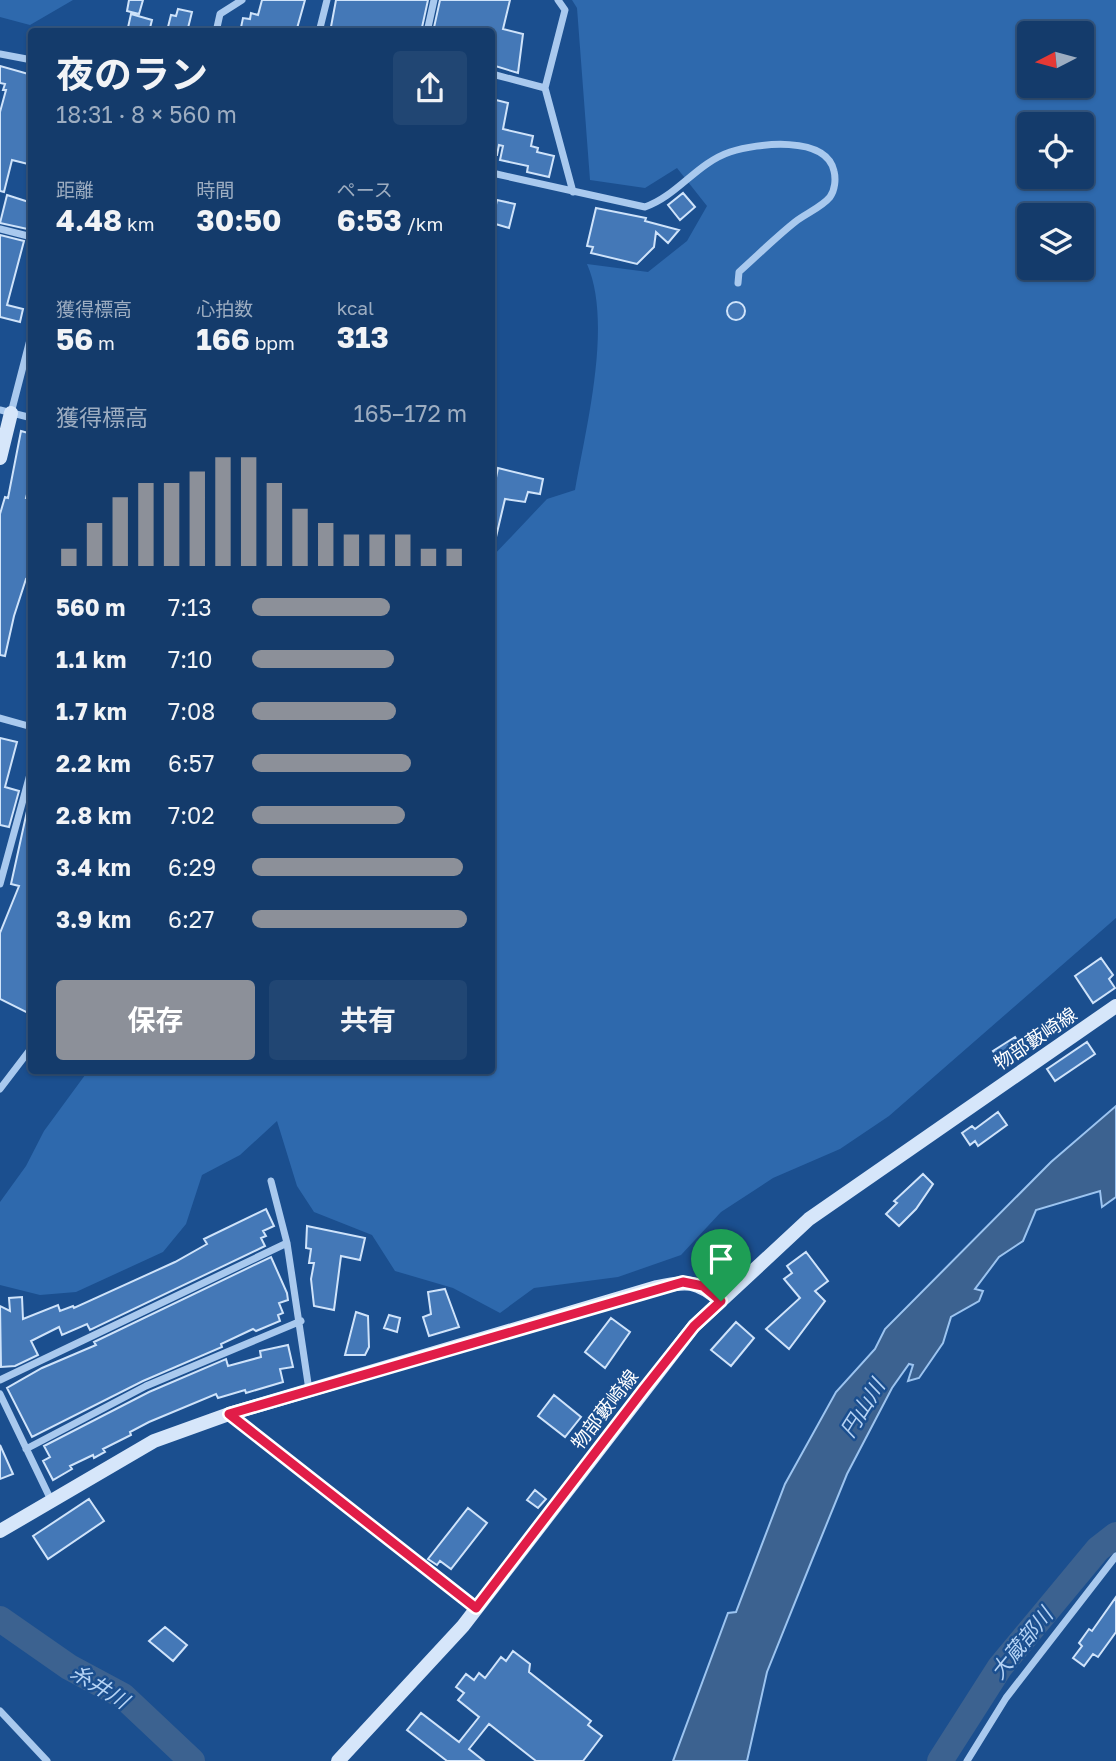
<!DOCTYPE html>
<html lang="ja">
<meta charset="utf-8">
<style>
:root{--surface:#143b6b;--page:#214673;--text:#f1f3f6;--muted:#9dadc1;--line:#33557e;--accent:#8c9099}
body{margin:0;font-family:"Golos Text","Noto Sans JP",sans-serif;background:var(--page);color:var(--text);height:100vh;display:flex;flex-direction:column;font-size:26px;white-space:nowrap}
*{box-sizing:border-box;margin:0}
p{font-size:23px;color:var(--muted)}
.icon{flex:none;width:38px;height:38px;fill:none;stroke:currentColor;stroke-width:2;stroke-linecap:round;stroke-linejoin:round}
.map{position:relative;flex:1;overflow:hidden}
.drawer{position:absolute;left:28px;top:28px;width:467px;height:1046px;display:flex;flex-direction:column;background:var(--surface);border-radius:7px;box-shadow:0 2px 5px #0004,0 0 0 2px var(--line)}
.drawer>*{flex:none}
.needle{width:46px;rotate:264deg}
.fabs{position:absolute;left:1017px;top:21px;display:grid;gap:14px}
.fabs a{display:grid;place-items:center;width:77px;height:77px;border-radius:7px;background:var(--surface);box-shadow:0 2px 5px #0004,0 0 0 2px var(--line);font-size:35px}
.pin{position:absolute;display:grid;place-items:center;width:60px;height:60px;color:#fff;margin:-72px -30px;border-radius:50% 50% 50% 0;rotate:-45deg;box-shadow:0 0 7px #0007}
.pin .icon{rotate:45deg}
.round{display:grid;place-items:center;flex:none;width:74px;height:74px;border-radius:7px;background:var(--page)}
.headline{display:flex;align-items:center;justify-content:space-between;height:119px;padding:0 28px}
h1{font-size:38px;font-weight:700;line-height:52px}
.metrics{display:grid;grid-template-columns:repeat(3,1fr);gap:10px;height:119px;padding:7px 28px}
.metrics div{display:grid;align-content:center}
.metrics b{font-size:30px;font-weight:700}
.metrics small{font-size:19px;font-weight:400}
.metrics p{font-size:19px}
.chart{height:196px;padding:14px 28px}
.chart p{display:flex;justify-content:space-between}
.chart svg{width:100%;height:126px;margin-top:7px;stroke:var(--accent);stroke-width:6}
.primary-button{display:flex;gap:14px;margin-top:auto;padding:14px 28px}
.primary-button a{flex:1;height:80px;border-radius:7px;background:var(--accent);color:#fff;font-size:28px;font-weight:700;line-height:80px;text-align:center}
.primary-button a+a{background:var(--page);color:var(--text)}
ul{padding:0 28px;list-style:none;font-size:23px}
li{display:grid;grid-template-columns:112px 84px 1fr;align-items:center;height:52px}
li i{height:18px;border-radius:9px;background:var(--accent)}
.map>svg:first-child{display:block}
</style>
<div class="map">
<svg width="1116" height="1761" viewBox="0 0 1116 1761">
<rect width="100%" height="100%" fill="#1b4f8f"/>
<path fill="#2e69ad" fill-rule="evenodd" d="M0 0H73L30 25 0 17Z
M572 0H1116V918L889 1116 840 1149 773 1178 721 1212 681 1255 618 1277 534 1288 500 1313 453 1288 395 1271 372 1235 314 1212 297 1186 277 1121 240 1155 202 1175 186 1224 163 1252 76 1292 40 1295 0 1285V1202L26 1166 44 1131 88 1071H492V557L547 499 575 490C586 427 613 323 587 264L648 272 687 241 707 206 677 168 645 188 590 180 577 8ZM1029 33H1082V86H1029ZM1029 124H1082V177H1029ZM1029 215H1082V268H1029Z"/>
<path fill="#3c6290" stroke="#9cc4f0" stroke-width="2" d="M1116 1106V1197L1102 1207 1100 1191 1036 1210 1023 1241 999 1257 975 1289 983 1291 979 1301 951 1317 943 1343 919 1378 908 1381 913 1365 909 1364 892 1388 847 1474 812 1560 767 1672 747 1761H673L728 1613 736 1612 785 1484 836 1392 875 1349 885 1329 1051 1162Z"/>
<g fill="none" stroke-linecap="round" stroke-linejoin="round">
<path stroke="#3c6290" stroke-width="26" d="M0 1619 69 1667 123 1696 192 1761
M940 1761 1000 1667 1098 1549 1116 1535"/>
</g>
<path fill="#4478b7" stroke="#cfe3fa" stroke-width="2" d="M129 0H143L139 14 127 11Z
M262 0H305L296 32H240L243 18 250 19 251 13 258 15Z
M336 0H428L421 32H330Z
M440 0H510L503 29 523 34 518 73 492 65V32H433Z
M178 9 192 12 187 32H172L173 28 168 27 171 15 176 16Z
M131 14 152 20 149 32H127Z
M0 66 32 75V165L12 160 4 192 0 191V112L6 90H3L5 84 0 83Z
M492 99 508 103 503 129 533 136 531 146 538 148 537 152 554 156 549 177 527 172 528 166 500 160 503 146 499 145 497 155H492Z
M683 193 695 207 680 220 668 205Z
M7 195 32 203V230L0 223Z
M497 200 515 204 509 228 492 223Z
M596 208 646 218 645 221 679 230 668 243 656 232 654 247 637 264 591 253 593 247 587 246Z
M0 235 24 241 7 305 23 309 20 322 0 317Z
M727 311a9 9 0 1 1 18 0a9 9 0 1 1-18 0Z
M21 431 32 434V475L26 498 32 500V581L26 579 14 616 5 656 0 655V514L5 497 8 498Z
M498 468 543 479 540 494 528 492 525 502 505 499 496 537 492 536V497Z
M0 738 17 742 5 787 19 791 9 827 0 825Z
M31 793H32V1015L0 999V933L19 886 11 884Z
M1101 958 1113 975 1109 979 1115 988 1093 1003 1075 976Z
M1015 1037 1023 1049 1018 1051 1021 1057 1011 1063 1007 1057 1000 1061 993 1051Z
M1087 1042 1095 1054 1055 1081 1047 1069Z
M998 1112 1007 1125 978 1146 975 1141 970 1145 962 1133 972 1126 975 1129Z
M923 1174 933 1184 916 1209 899 1226 886 1214 897 1203 894 1201Z
M266 1209 274 1226 263 1231 266 1236 261 1238 265 1246 90 1330 87 1324 62 1335 59 1327 31 1341 38 1355 15 1366 1 1367 0 1306 10 1311 9 1298 22 1297 23 1319 58 1305 60 1311 73 1306 74 1308 175 1262 207 1244 204 1239Z
M307 1226 365 1238 360 1260 341 1256 334 1310 314 1306 311 1279 314 1263H309L311 1249 306 1248Z
M806 1252 828 1281 815 1291 825 1301 789 1349 766 1329 800 1298 784 1279 792 1273 787 1266Z
M271 1257 287 1293 288 1300 279 1303 283 1313 278 1315 280 1321 256 1331 253 1329 221 1344 222 1347 143 1381 32 1437 7 1388 42 1368 96 1345 94 1342Z
M445 1289 459 1327 429 1336 423 1317 431 1314 428 1292Z
M356 1312 368 1316 369 1347 365 1355H345Z
M389 1315 400 1318 397 1332 384 1328Z
M611 1318 630 1332 605 1368 585 1352Z
M736 1322 754 1338 731 1366 711 1350Z
M288 1345 293 1367 280 1369 283 1382 246 1393 245 1390 218 1398 216 1394 149 1422 130 1432 131 1435 103 1449 105 1452 94 1458 93 1455 70 1466 72 1469 53 1480 43 1461 50 1457 44 1446 149 1392 226 1359 228 1366 261 1357 260 1351Z
M554 1395 581 1417 565 1437 538 1416Z
M0 1445 13 1474 0 1479Z
M535 1490 546 1499 538 1508 527 1500Z
M89 1499 104 1521 48 1559 33 1536Z
M468 1508 487 1523 451 1569 440 1561 437 1565 428 1559Z
M1116 1597V1632L1098 1657 1093 1654 1084 1666 1073 1658 1082 1646 1079 1643 1089 1629 1092 1631Z
M165 1627 187 1645 173 1661 149 1641Z
M513 1651 530 1664 529 1672 591 1721 588 1725 602 1736 583 1761H536L489 1724 469 1749 484 1761H447L407 1730 421 1713 459 1742 479 1717 458 1700 464 1693 456 1687 466 1674 474 1680 479 1673 485 1678 501 1657 506 1661Z"/>
<g fill="none" stroke-linecap="round" stroke-linejoin="round">
<path stroke="#a9c9ee" stroke-width="7" d="M558 0 565 10 545 88 573 192
M216 32 220 14 242 0
M319 32 327 0
M427 32 434 0
M0 54 32 60
M492 74 545 88
M492 173 645 207C677 196 697 163 730 152 757 143 826 135 834 171 836 179 835 190 830 197 822 207 805 214 795 222 776 237 758 255 739 272L738 283
M0 229 32 237
M0 410 32 418
M11 413 32 332
M0 718 32 727
M0 884 32 767
M0 1089 32 1047
M271 1181 287 1243 309 1390
M0 1380 287 1243
M0 1394 51 1500
M229 1414 476 1608
M26 1449 146 1386 301 1321
M0 1711 47 1761
M967 1761 1006 1698 1116 1556"/>
<path stroke="#d6e6fa" stroke-width="14" d="M0 458 11 413
M0 1531 154 1441 229 1414 657 1287C687 1281 696 1280 721 1301
M338 1761 463 1626 694 1326 809 1219 1116 1006"/>
</g>
<g fill="none" stroke-linecap="round" stroke-linejoin="round">
<g stroke="#fff" stroke-width="14">
<path id="route" d="M683 1282 703 1286 721 1301 694 1326 644 1389 476 1608 229 1414Z"/>
</g>
<use href="#route" stroke="#e11d48" stroke-width="9"/>
</g>
<g text-anchor="middle" dominant-baseline="central" stroke-width="5" stroke-linejoin="round" paint-order="stroke">
<g font-size="19" fill="#fff" stroke="#1b4f8f">
<text transform="translate(1035 1038) rotate(-34)">物部藪崎線</text>
<text transform="translate(604 1409) rotate(-52)">物部藪崎線</text>
</g>
<g font-size="21" font-style="italic" fill="#b5d3f5" stroke="#1b4f8f">
<text transform="translate(862 1408) rotate(-58)">円山川</text>
<text transform="translate(1021 1643) rotate(-51)">大蔵部川</text>
<text transform="translate(100 1686) rotate(32)">糸井川</text>
</g>
</g>
</svg>
<div class="fabs">
<a><svg class="needle" viewBox="-14 -14 28 28"><path d="M0-13l5 13h-10z" fill="#e53935"/><path d="M0 13l5-13h-10z" fill="#9dadc1"/></svg></a>
<a><svg class="icon" aria-label="locate" viewBox="0 0 24 24"><circle cx="12" cy="12" r="6"/><path d="M12 2v4M12 18v4M2 12h4M18 12h4"/></svg></a>
<a><svg class="icon" aria-label="layers" viewBox="0 0 24 24"><path d="M12 4l9 5-9 5-9-5zM3 14l9 5 9-5"/></svg></a>
</div>
<div class="pin" style="left:721px;top:1301px;background:#1e9e55"><svg class="icon" aria-label="arrive" viewBox="0 0 24 24"><path d="M6 21V4h12l-3 4 3 4H6"/></svg></div>
<section class="drawer">
<div class="headline"><div><h1>夜のラン</h1><p>18:31 · 8 × 560 m</p></div><a class="round"><svg class="icon" aria-label="share" viewBox="0 0 24 24"><path d="M12 15V3M7 8l5-5 5 5M5 13v7h14v-7"/></svg></a></div>
<div class="metrics">
<div><p>距離</p><b>4.48<small> km</small></b></div>
<div><p>時間</p><b>30:50</b></div>
<div><p>ペース</p><b>6:53<small> /km</small></b></div>
</div>
<div class="metrics">
<div><p>獲得標高</p><b>56<small> m</small></b></div>
<div><p>心拍数</p><b>166<small> bpm</small></b></div>
<div><p>kcal</p><b>313</b></div>
</div>
<div class="chart"><p><span>獲得標高</span>165–172 m</p>
<svg viewBox="0 0 160 44" preserveAspectRatio="none"><path d="M5 44V38M15 44V29M25 44V20M35 44V15M45 44V15M55 44V11M65 44V6M75 44V6M85 44V15M95 44V24M105 44V29M115 44V33M125 44V33M135 44V33M145 44V38M155 44V38"/></svg>
</div>
<ul>
<li><b>560 m</b>7:13<i style="width:64%"></i></li>
<li><b>1.1 km</b>7:10<i style="width:66%"></i></li>
<li><b>1.7 km</b>7:08<i style="width:67%"></i></li>
<li><b>2.2 km</b>6:57<i style="width:74%"></i></li>
<li><b>2.8 km</b>7:02<i style="width:71%"></i></li>
<li><b>3.4 km</b>6:29<i style="width:98%"></i></li>
<li><b>3.9 km</b>6:27<i style="width:100%"></i></li>
</ul>
<div class="primary-button"><a>保存</a><a>共有</a></div>
</section>
</div>
